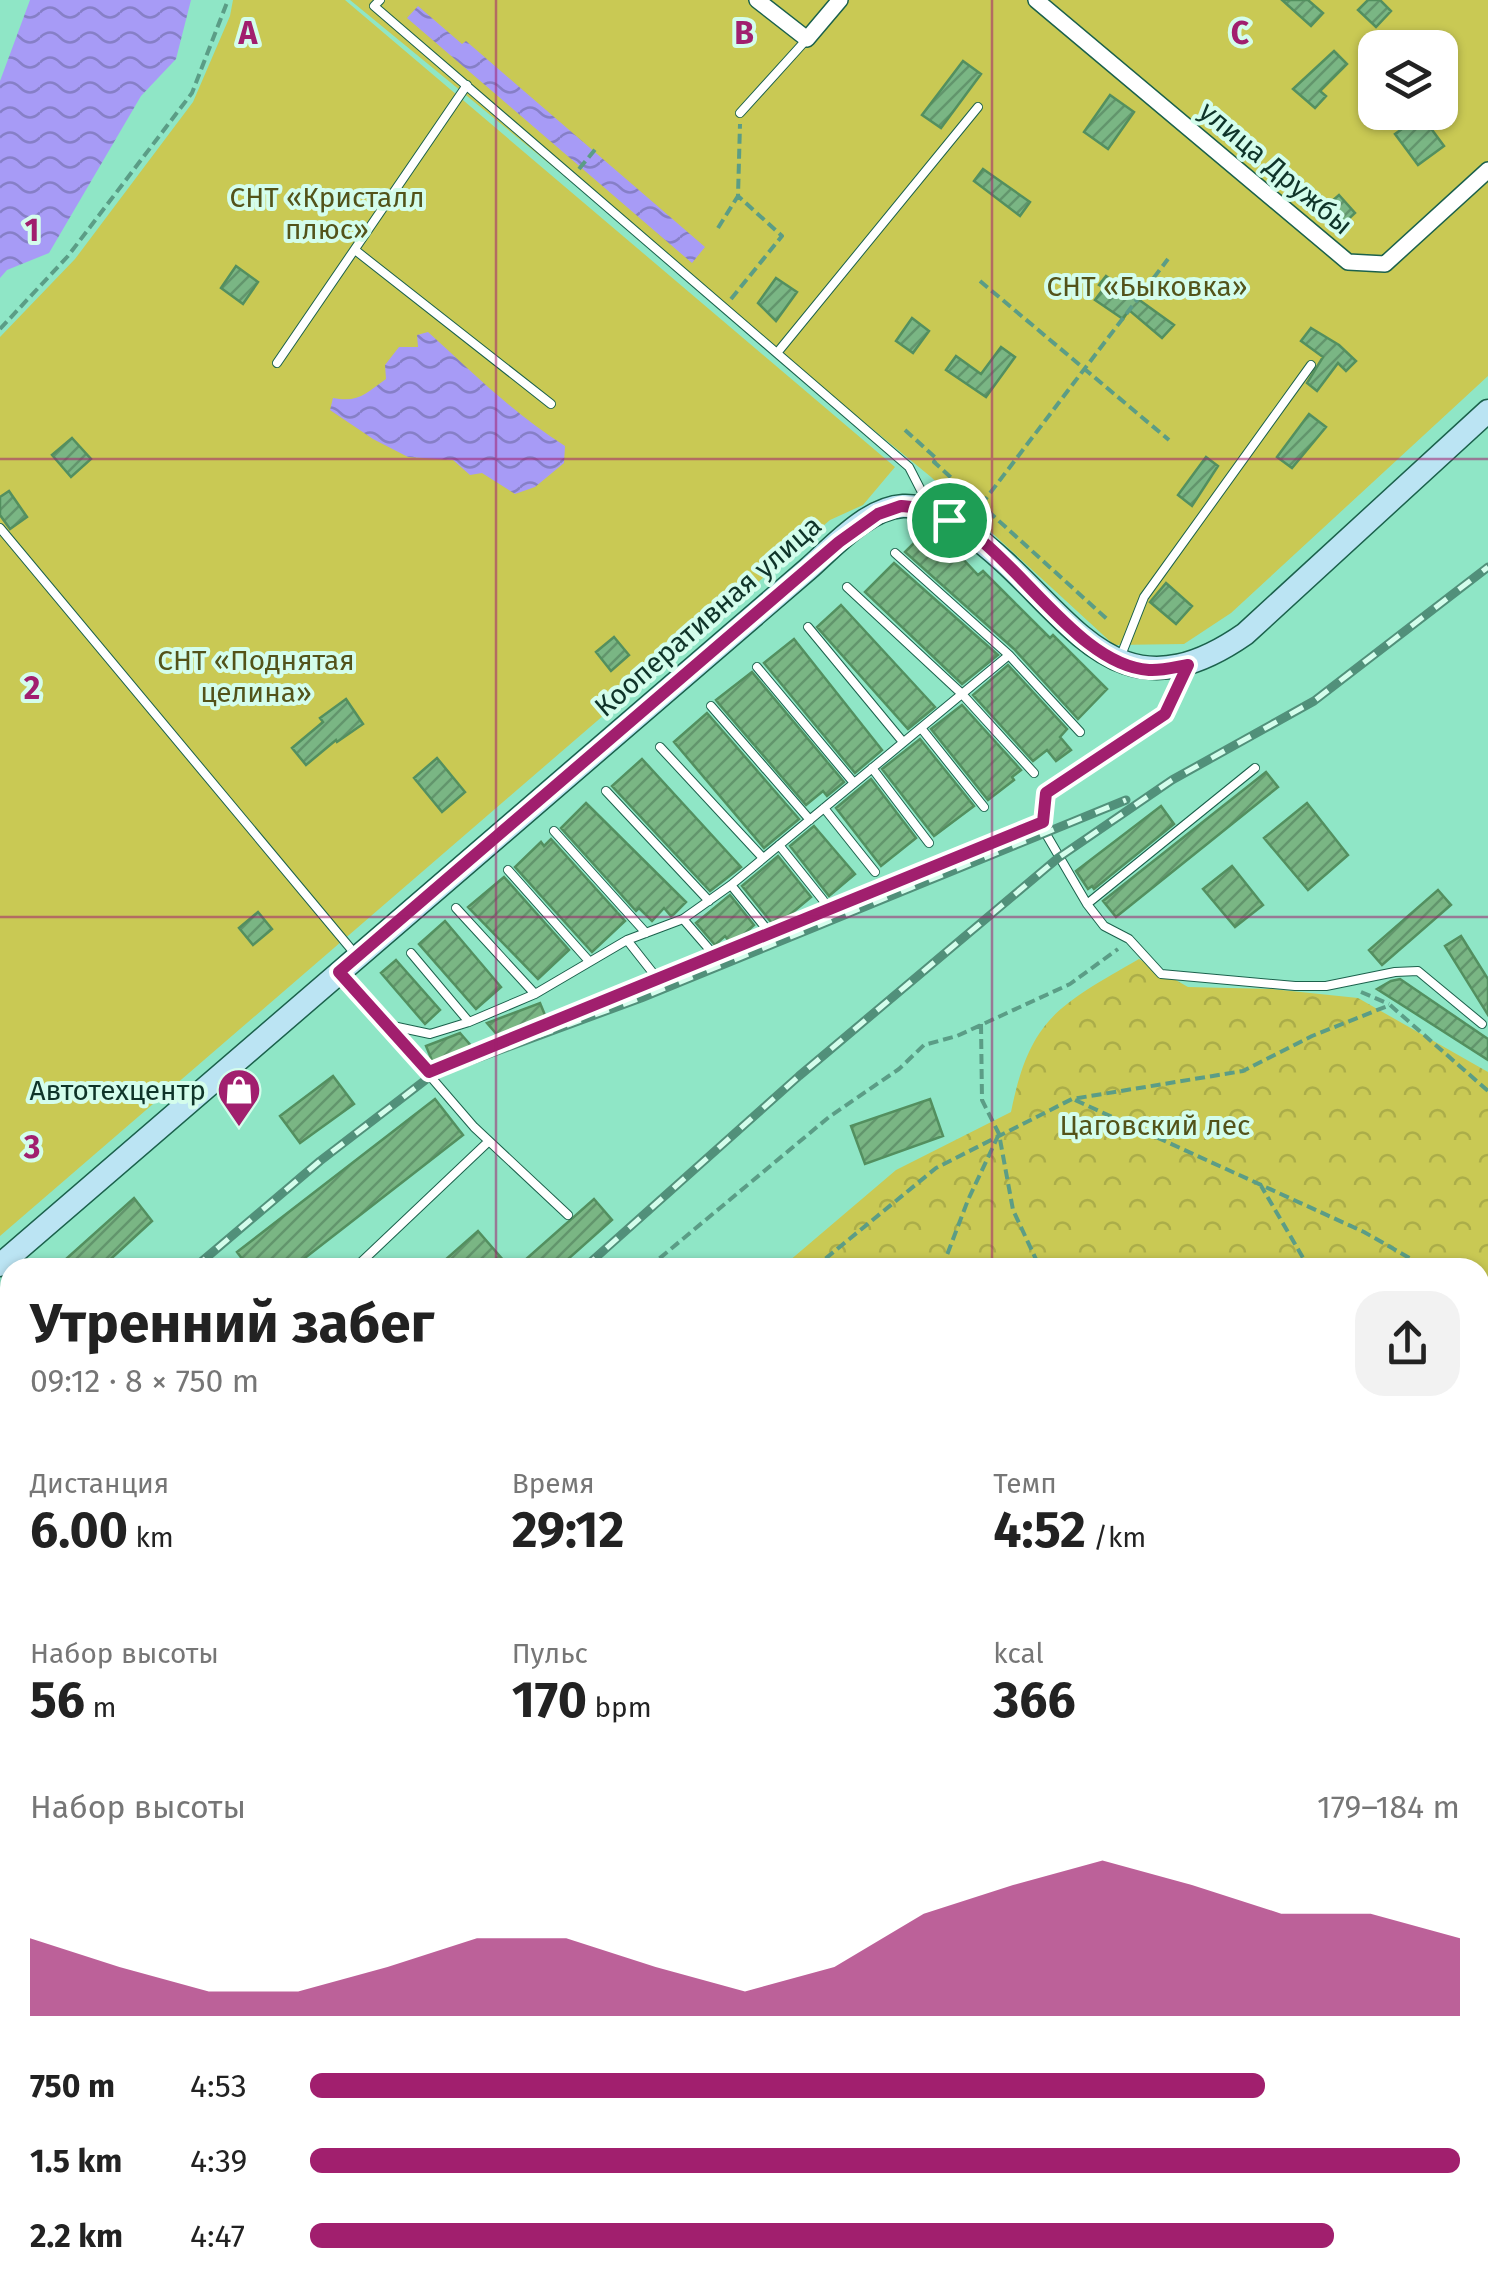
<!DOCTYPE html>
<html lang="ru">
<meta charset="utf-8">
<style>
:root{--surface:#fff;--page:#f2f2f2;--text:#222;--muted:#767676;--accent:#a11f6e}
body{margin:0;font-family:"Fira Sans",sans-serif;background:var(--page);color:var(--text);height:100vh;display:flex;flex-direction:column;font-size:38px;white-space:nowrap}
*{box-sizing:border-box;margin:0}
p{font-size:32px;color:var(--muted)}
.icon{flex:none;width:55px;height:55px;fill:none;stroke:currentColor;stroke-width:2;stroke-linecap:round;stroke-linejoin:round}
.map{position:relative;flex:1;overflow:hidden}
.panel{position:absolute;left:0px;top:1258px;width:1490px;height:1038px;display:flex;flex-direction:column;background:var(--surface);border-radius:30px 30px 0 0;box-shadow:0 2px 8px #0004}
.panel>*{flex:none}
.controls{position:absolute;left:1358px;top:30px;display:grid;gap:20px}
.controls a{display:grid;place-items:center;width:100px;height:100px;border-radius:20px;background:var(--surface);box-shadow:0 2px 8px #0004;font-size:50px}
.pin{position:absolute;display:grid;place-items:center;width:85px;height:85px;color:#fff;margin:-42px;border:5px solid #fff;border-radius:50%;box-shadow:0 2px 10px #0007}
.round{display:grid;place-items:center;flex:none;width:105px;height:105px;border-radius:30px;background:var(--page)}
.headline{display:flex;align-items:center;justify-content:space-between;height:170px;padding:0 30px}
h1{font-size:55px;font-weight:700;line-height:75px}
.metrics{display:grid;grid-template-columns:repeat(3,1fr);gap:15px;height:170px;padding:10px 30px}
.metrics div{display:grid;align-content:center}
.metrics b{font-size:50px;font-weight:700}
.metrics small{font-size:28px;font-weight:400}
.metrics p{font-size:28px}
.chart{height:280px;padding:20px 30px}
.chart p{display:flex;justify-content:space-between}
.chart svg{width:100%;height:180px;margin-top:10px;fill:var(--accent);opacity:.7}
ul{padding:0 30px;list-style:none;font-size:32px}
li{display:grid;grid-template-columns:160px 120px 1fr;align-items:center;height:75px}
li i{height:25px;border-radius:12px;background:var(--accent)}
.map>svg:first-child{display:block}
</style>
<div class="map">
<svg width="1488" height="2293" viewBox="0 0 1488 2293">
<defs>
<pattern id="forest-crowns" width="20" height="18" patternUnits="userSpaceOnUse" patternTransform="scale(2.5)"><rect width="20" height="18" fill="#c9c954"/><path d="M2 6a3 3 0 1 1 6 0M12 15a3 3 0 1 1 6 0" fill="none" stroke="#abad49"/></pattern>
<pattern id="water-waves" width="16" height="10" patternUnits="userSpaceOnUse" patternTransform="scale(2.5)"><rect width="16" height="10" fill="#a79bf6"/><path d="M0 5q4-4 8 0t8 0" fill="none" stroke="#867fc7"/></pattern>
<pattern id="building-hatch" width="6" height="6" patternUnits="userSpaceOnUse" patternTransform="scale(2.5)"><rect width="6" height="6" fill="#7ab684"/><path d="M-1 1l2-2M0 6l6-6M5 7l2-2" fill="none" stroke="#62956c"/></pattern>
</defs>
<rect width="100%" height="100%" fill="#8fe6c6"/>
<path fill="url(#forest-crowns)" d="M1139 959 1188 987 1272 989 1358 998 1488 1072V2293H0V2223L10 2219V2285H1480V1268L782 1267 896 1170 1011 1112C1030 1017 1060 1005 1139 959Z"/>
<path fill="#c9c954" fill-rule="evenodd" d="M233 0H345L895 467 863 505 830 520 0 1236V337L75 259 193 102 230 16Z
M350 0H1488V376L1231 613 1184 644 1114 645 931 477ZM1375 48H1440V112H1375Z"/>
<path fill="url(#water-waves)" d="M30 0H191L176 59 141 96 49 253 7 270 0 278V81Z
M418 6 462 44 466 41 705 247 692 263 407 18Z
M428 332C471 371 515 415 565 446L564 463 535 487 515 494 482 473 470 475 453 460 408 457 373 439 330 410 333 398C359 403 366 393 386 379L385 365 399 347H418L417 335Z"/>
<path fill="url(#building-hatch)" stroke="#538f5f" stroke-width="2.5" d="M1282 0H1308L1323 13 1311 26Z
M1368 0H1380L1391 11 1376 27 1358 10Z
M1334 51 1347 64 1320 91 1326 96 1315 108 1293 89Z
M963 61 981 74 941 128 922 115Z
M1110 95 1134 112 1108 149 1084 132Z
M1421 115 1444 146 1418 165 1395 134Z
M983 169 1030 202 1020 216 974 181Z
M1339 195 1355 213 1339 228 1323 209Z
M236 266 258 282 243 304 221 288Z
M1106 276 1174 325 1162 338 1129 310 1123 319 1095 300 1104 288 1099 285Z
M776 278 797 292 776 321 758 303Z
M912 318 929 331 913 353 896 341Z
M1311 328 1339 345 1356 361 1346 371 1338 363 1317 391 1307 383 1323 357 1301 341Z
M1001 347 1015 357 986 397 946 370 956 356 981 374Z
M1309 414 1326 427 1292 468 1277 457Z
M72 438 91 459 71 477 52 455Z
M1206 457 1218 466 1192 506 1178 495Z
M9 491 27 517 10 529 0 515V497Z
M928 529 942 543 945 540 978 575 983 571 1050 638 1053 635 1107 689 1078 719 1014 649 905 552Z
M894 563 998 655 962 684 865 592Z
M1166 583 1192 606 1176 624 1150 602Z
M841 605 935 707 908 729 817 627Z
M614 637 629 655 611 671 596 652Z
M794 639 882 750 855 773 764 663Z
M1008 665 1067 729 1060 737 1071 750 1056 761 1047 750 1033 761 973 695Z
M752 672 844 782 827 796 823 791 806 805 719 704 716 700Z
M346 699 363 724 337 742 336 740 306 765 292 748 323 722 320 718Z
M962 705 1021 770 1012 777 1014 780 988 800 931 729Z
M707 713 799 819 764 848 674 742Z
M920 739 974 806 934 836 882 769Z
M437 758 465 792 442 812 414 778Z
M642 759 741 867 710 891 612 786Z
M1266 772 1278 787 1116 917 1103 901Z
M871 779 916 838 881 866 836 808Z
M586 803 686 902 674 914 671 916 664 908 652 921 639 908 636 911 561 828Z
M1307 803 1348 855 1308 890 1264 838Z
M1161 806 1174 824 1094 889 1092 886 1088 889 1076 871Z
M814 826 855 874 829 896 790 846Z
M551 839 625 921 592 952 515 867 541 842 544 846Z
M778 856 811 897 775 927 742 886Z
M1232 866 1263 905 1235 927 1203 889Z
M504 877 569 950 538 979 468 907Z
M1438 890 1451 905 1382 965 1369 950Z
M730 895 754 925 732 945 725 936 715 945 696 923Z
M258 912 272 929 253 945 239 928Z
M445 921 501 987 476 1009 419 944Z
M1461 936 1488 979V1015L1445 946Z
M396 960 440 1010 425 1024 381 973Z
M1400 979 1488 1039V1060L1377 989 1391 981Z
M540 1003 547 1020 500 1038 487 1023Z
M460 1033 473 1048 433 1063 426 1046Z
M333 1076 354 1104 300 1143 280 1116Z
M435 1099 463 1135 292 1268H249L237 1252Z
M930 1099 943 1136 865 1164 851 1126Z
M134 1198 152 1221 101 1268H56Z
M594 1199 612 1220 558 1268H516Z
M478 1231 510 1268H436Z"/>
<g fill="none" stroke-linecap="round" stroke-linejoin="round">
<g stroke="#1b614c" stroke-width="10">
<path id="lane" d="M380 0 374 6 909 467 928 504
M740 113 807 39
M355 250 551 404
M777 353 978 107
M277 363 467 85
M0 528 356 955
M847 587 962 694 1034 773
M808 627 903 742
M1009 655 1080 732
M1120 658 1144 597 1311 365
M1188 665 1165 714 1047 793 1043 822 1046 834 1087 904 1104 926 1129 939 1161 974 1295 986H1326L1395 972 1418 971 1482 1024
M757 667 854 783
M711 706 810 820
M921 728 984 807
M660 747 763 858
M872 768 929 843
M606 791 709 901
M824 808 875 872
M554 831 646 933
M779 845 823 900
M508 870 588 960
M731 885 765 927
M1087 904 1255 768
M456 908 535 994
M683 919 709 949
M627 940 653 973
M411 953 469 1022
M342 974 474 1127 568 1215
M388 1025 430 1034 469 1022 535 994 627 940 683 919 731 885 1009 655 895 553
M355 1268 489 1141
M5 1582 10 1577
M0 1912 10 1898
M145 2285 155 2293"/>
</g>
<g stroke="#1b614c" stroke-width="18">
<path id="street" d="M757 0 807 39 840 0
M1036 0 1348 262 1385 264 1488 170
M0 1723 10 1735"/>
</g>
<g stroke="#1b614c" stroke-width="25">
<path id="secondary" d="M0 1265 808 569C833 547 867 508 903 506 928 505 946 518 966 531 1066 599 1107 730 1245 634L1488 411"/>
</g>
<path stroke="#5b9d86" stroke-width="4" stroke-dasharray="10 5" stroke-linecap="butt" d="M579 169 598 146
M718 228 738 196 740 124
M980 281 1169 440
M731 299 782 236 738 196
M0 329 68 256 192 93 228 0
M905 430 937 459 934 462 1108 620
M981 505 1168 259
M832 908 1031 826
M776 931 823 912
M720 953 758 938
M665 976 702 961
M1361 992 1389 1004
M981 1024 982 1100 999 1134 1013 1210 1040 1268
M438 1069 647 984
M1075 1100 1364 1232 1427 1268
M1260 1184 1309 1268
M648 1268 829 1117 899 1069 924 1045 957 1036 1070 984 1118 949
M814 1268 936 1168 1072 1099 1243 1071 1312 1036 1390 1005 1488 1091
M942 1268 968 1200 999 1134
M1480 1650 1488 1646
M1480 1689 1488 1699
M1480 1864 1488 1877
M0 2212 10 2205
M647 2285 653 2293
M807 2285V2293
M291 2293 300 2285"/>
<use href="#lane" stroke="#fff" stroke-width="8"/>
<use href="#street" stroke="#fff" stroke-width="15"/>
<use href="#secondary" stroke="#bbe4f3" stroke-width="22"/>
<g stroke="#51907a" stroke-width="9">
<path id="rail" d="M194 1268 320 1161 432 1075 641 998 1126 800
M584 1268 799 1076 1058 858 1172 780 1314 701 1488 567
M0 1431 10 1423
M0 1796 10 1785"/>
</g>
<use href="#rail" stroke="#d4fdec" stroke-width="5" stroke-dasharray="15" stroke-linecap="butt"/>
</g>
<g fill="none" stroke-linecap="round" stroke-linejoin="round">
<g stroke="#fff" stroke-width="20">
<path id="route" d="M901 506C911 507 923 507 932 510 1009 537 1071 665 1149 670 1161 671 1176 667 1188 665L1165 714 1046 793 1043 822 429 1072 339 972 839 542 878 514Z"/>
</g>
<use href="#route" stroke="#a11f6e" stroke-width="12"/>
</g>
<path fill="none" stroke="#a11f6e" stroke-width="2.5" stroke-opacity="0.55" d="M496 0V1268M992 0V1268M0 459H1488M0 917H1488M0 1376H10M1480 1376H1488M0 1834H10M1480 1834H1488M496 2285V2293M992 2285V2293"/>
<defs>
<g id="shop-pin" transform="scale(2.25)"><path d="M0 17L-7.5 6A9.5 9.5 0 1 1 7.5 6Z" fill="#a11f6e" stroke="#d4fdec"/><path d="M-5-2.5h2.3a2.7 3.5 0 0 1 5.4 0H5L5.5 6h-11ZM-1.5-2.5h3a1.5 2.3 0 0 0-3 0Z" fill="#fff"/></g>
</defs>
<g fill-rule="evenodd">
<use href="#shop-pin" x="239" y="1090"/>
</g>
<g text-anchor="middle" dominant-baseline="central" stroke-width="8" stroke-linejoin="round" paint-order="stroke">
<g font-size="28" fill="#0f3429" stroke="#d4fdec">
<text transform="translate(1276 168) rotate(40)">улица Дружбы</text>
<text transform="translate(708 616) rotate(-41)">Кооперативная улица</text>
</g>
<g font-size="28" fill="#53531a" stroke="#d4fdec">
<text x="327" y="197">СНТ «Кристалл<tspan x="327" dy="32">плюс»</tspan></text>
<text x="1147" y="286">СНТ «Быковка»</text>
<text x="256" y="660">СНТ «Поднятая<tspan x="256" dy="32">целина»</tspan></text>
<text x="1155" y="1125">Цаговский лес</text>
</g>
<g font-size="28" fill="#0f3429" stroke="#d4fdec" text-anchor="end">
<text x="206" y="1090">Автотехцентр</text>
</g>
</g>
<g font-size="32" text-anchor="middle" font-weight="bold" fill="#a11f6e" stroke="#d4fdec" stroke-width="8" stroke-linejoin="round" paint-order="stroke">
<text x="248" y="44">A</text>
<text x="744" y="44">B</text>
<text x="1240" y="44">C</text>
<text x="32" y="241">1</text>
<text x="32" y="699">2</text>
<text x="32" y="1158">3</text>
</g>
</svg>
<div class="controls">
<a><svg class="icon" aria-label="layers" viewBox="0 0 24 24"><path d="M12 4l9 5-9 5-9-5zM3 14l9 5 9-5"/></svg></a>
</div>
<div class="pin" style="left:949px;top:520px;background:#1e9e55"><svg class="icon" aria-label="arrive" viewBox="0 0 24 24"><path d="M6 21V4h12l-3 4 3 4H6"/></svg></div>
<section class="panel">
<div class="headline"><div><h1>Утренний забег</h1><p>09:12 · 8 × 750 m</p></div><a class="round"><svg class="icon" aria-label="share" viewBox="0 0 24 24"><path d="M12 15V3M7 8l5-5 5 5M5 13v7h14v-7"/></svg></a></div>
<div class="metrics">
<div><p>Дистанция</p><b>6.00<small> km</small></b></div>
<div><p>Время</p><b>29:12</b></div>
<div><p>Темп</p><b>4:52<small> /km</small></b></div>
</div>
<div class="metrics">
<div><p>Набор высоты</p><b>56<small> m</small></b></div>
<div><p>Пульс</p><b>170<small> bpm</small></b></div>
<div><p>kcal</p><b>366</b></div>
</div>
<div class="chart"><p><span>Набор высоты</span>179–184 m</p>
<svg viewBox="0 0 160 44" preserveAspectRatio="none"><path d="M0 44V25L10 32L20 38L30 38L40 32L50 25L60 25L70 32L80 38L90 32L100 19L110 12L120 6L130 12L140 19L150 19L160 25V44z"/></svg>
</div>
<ul>
<li><b>750 m</b>4:53<i style="width:83%"></i></li>
<li><b>1.5 km</b>4:39<i style="width:100%"></i></li>
<li><b>2.2 km</b>4:47<i style="width:89%"></i></li>
</ul>
</section>
</div>
